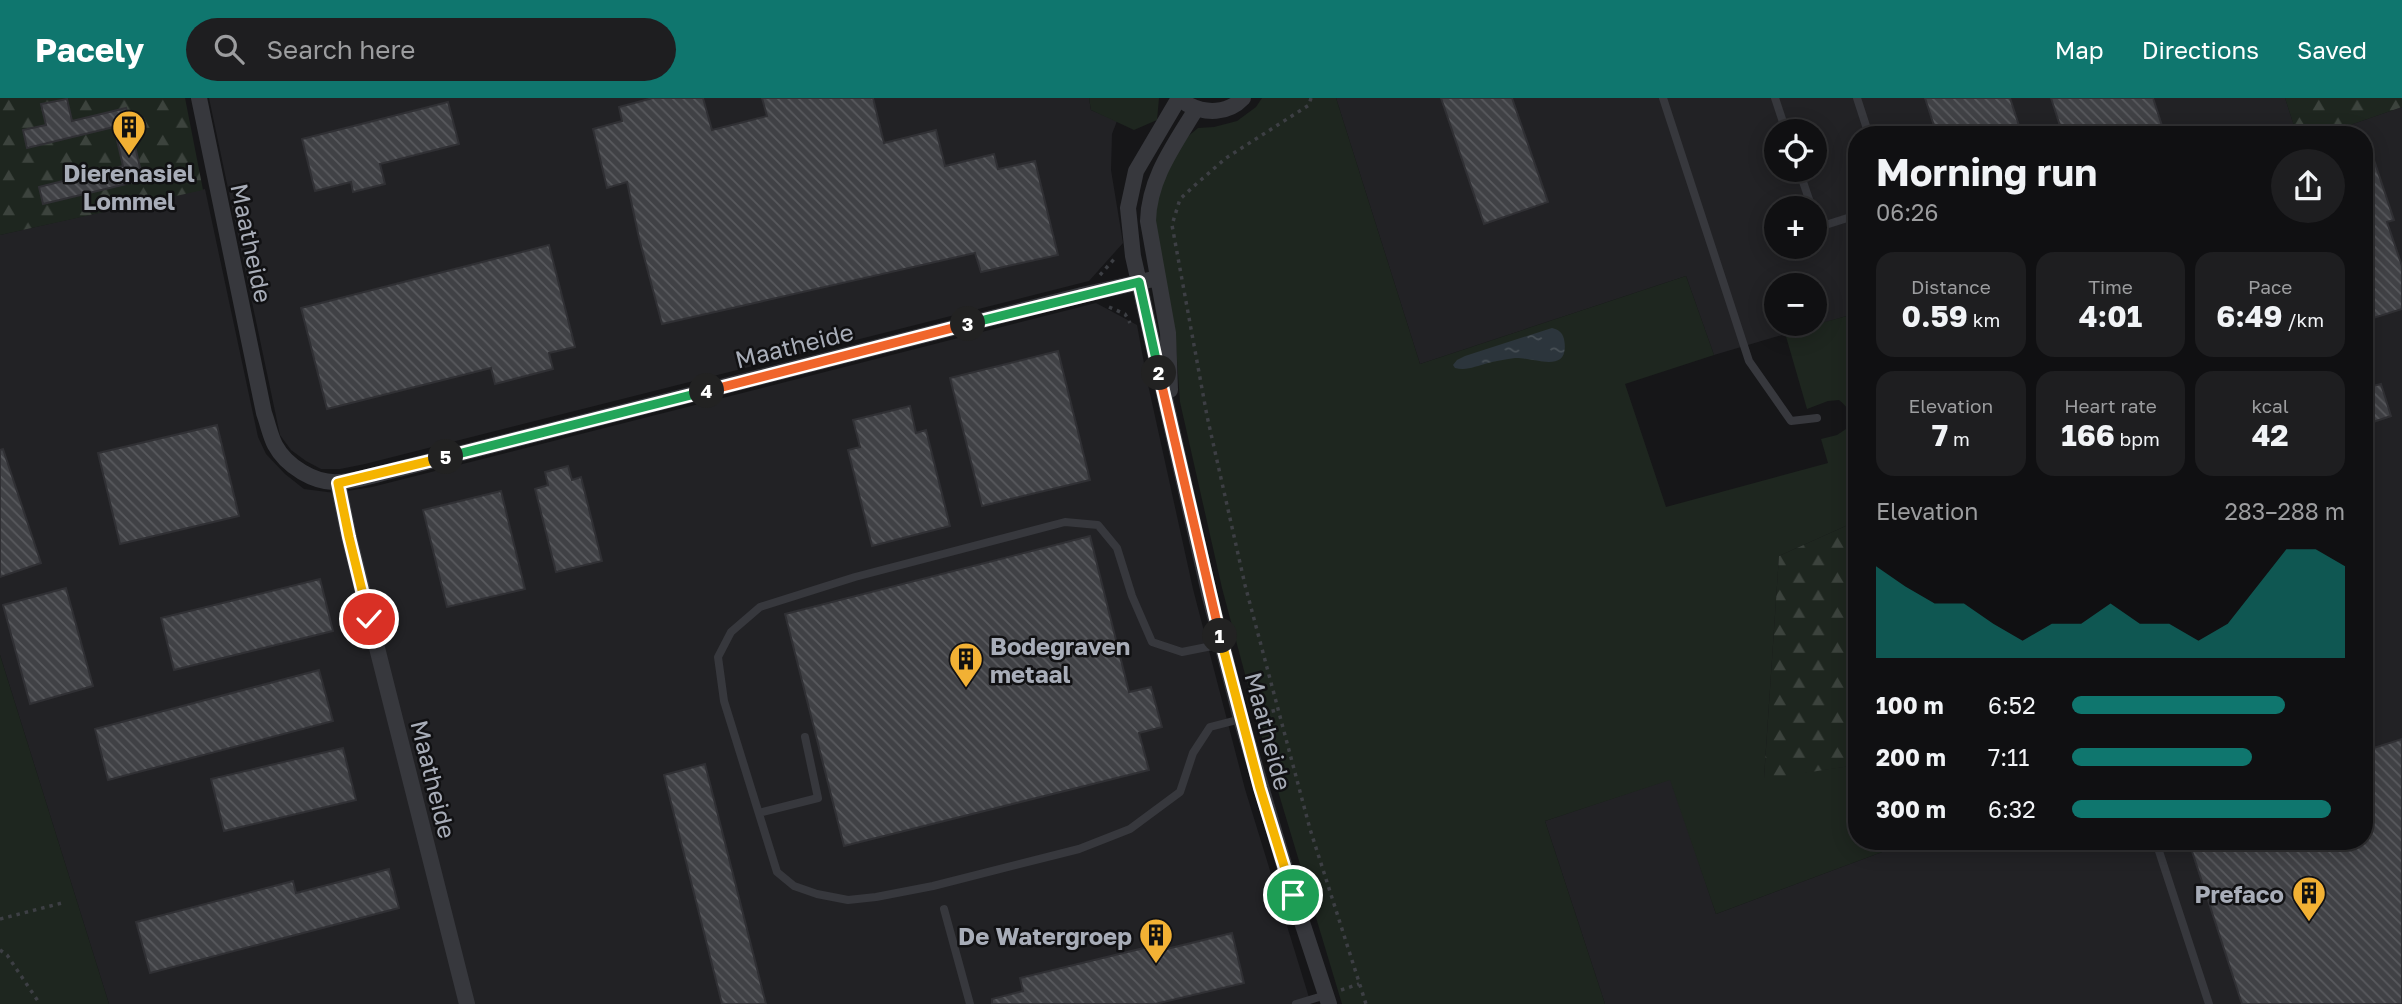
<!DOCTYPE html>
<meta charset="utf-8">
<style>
:root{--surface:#101012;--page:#1e1e20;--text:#f1f3f6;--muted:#9c9d9f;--line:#303032;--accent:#0f766e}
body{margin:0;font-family:"Golos Text",sans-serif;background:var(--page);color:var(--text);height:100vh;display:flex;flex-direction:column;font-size:26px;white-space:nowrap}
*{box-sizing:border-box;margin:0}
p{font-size:23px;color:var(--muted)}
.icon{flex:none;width:38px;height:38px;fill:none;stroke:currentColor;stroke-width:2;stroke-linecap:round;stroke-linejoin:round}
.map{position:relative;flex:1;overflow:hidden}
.sheet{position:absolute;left:1848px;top:28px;width:525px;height:724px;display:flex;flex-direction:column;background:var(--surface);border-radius:28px;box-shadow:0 4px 18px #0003,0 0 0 2px var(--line)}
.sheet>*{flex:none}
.tools{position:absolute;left:1764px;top:21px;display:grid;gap:14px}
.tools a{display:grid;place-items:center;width:63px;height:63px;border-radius:50%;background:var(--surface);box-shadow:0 4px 18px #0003,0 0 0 2px var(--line);font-size:35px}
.pin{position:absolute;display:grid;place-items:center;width:60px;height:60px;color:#fff;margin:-30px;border:4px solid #fff;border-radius:50%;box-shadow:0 2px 7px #0007}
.km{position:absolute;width:35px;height:35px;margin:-18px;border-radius:50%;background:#222;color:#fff;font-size:19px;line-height:35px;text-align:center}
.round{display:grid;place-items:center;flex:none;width:74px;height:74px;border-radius:37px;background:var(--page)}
.summary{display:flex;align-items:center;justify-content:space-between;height:119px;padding:0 28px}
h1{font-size:38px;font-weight:700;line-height:52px}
.metrics{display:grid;grid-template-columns:repeat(3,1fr);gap:10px;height:119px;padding:7px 28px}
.metrics div{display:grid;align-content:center;border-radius:18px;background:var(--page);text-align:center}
.metrics b{font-size:30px;font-weight:700}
.metrics small{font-size:19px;font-weight:400}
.metrics p{font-size:19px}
.chart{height:196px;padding:14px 28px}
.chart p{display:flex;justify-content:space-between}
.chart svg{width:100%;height:126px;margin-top:7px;fill:var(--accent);opacity:.7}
ul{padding:0 28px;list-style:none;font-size:23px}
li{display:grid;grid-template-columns:112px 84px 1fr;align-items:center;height:52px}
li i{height:18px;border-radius:9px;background:var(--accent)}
header{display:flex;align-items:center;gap:42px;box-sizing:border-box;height:98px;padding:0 35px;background:var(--accent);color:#fff}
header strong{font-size:33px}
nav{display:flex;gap:38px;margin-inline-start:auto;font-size:24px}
.search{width:490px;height:63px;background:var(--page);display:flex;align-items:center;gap:18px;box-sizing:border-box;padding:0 24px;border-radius:38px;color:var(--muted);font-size:26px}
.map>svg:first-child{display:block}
</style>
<header>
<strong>Pacely</strong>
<div class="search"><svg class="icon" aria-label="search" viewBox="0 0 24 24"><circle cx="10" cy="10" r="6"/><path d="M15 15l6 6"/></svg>Search here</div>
<nav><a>Map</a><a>Directions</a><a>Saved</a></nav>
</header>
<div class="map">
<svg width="2402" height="906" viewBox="0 0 2402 906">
<defs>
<pattern id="forest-firs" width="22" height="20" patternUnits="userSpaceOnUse" patternTransform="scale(1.75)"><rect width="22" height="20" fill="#1e261f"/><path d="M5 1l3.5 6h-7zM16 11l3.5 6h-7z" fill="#3c433d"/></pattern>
<pattern id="water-ripples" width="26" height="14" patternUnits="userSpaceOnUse" patternTransform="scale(1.75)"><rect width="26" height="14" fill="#2c353c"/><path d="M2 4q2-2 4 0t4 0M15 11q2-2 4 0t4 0" fill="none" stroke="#485056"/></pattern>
<pattern id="building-back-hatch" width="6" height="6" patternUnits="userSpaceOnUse" patternTransform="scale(1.75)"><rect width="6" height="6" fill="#404145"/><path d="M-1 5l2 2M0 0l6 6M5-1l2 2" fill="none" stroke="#595a5e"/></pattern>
</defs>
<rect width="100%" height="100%" fill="#161618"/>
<path fill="#222225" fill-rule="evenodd" d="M209 0H1089L1091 12 1117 23 1112 36 1111 72 1123 145 1089 183 365 366 340 371H321L306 363 291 352 280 337Z
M1336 0H2285L2297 37H1857V215L1714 257 1686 178 1420 266ZM1776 33H1815V72H1776ZM1776 110H1815V149H1776ZM1776 187H1815V226H1776Z
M2402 9V906H1605L1545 723 1671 681 1716 816 1909 744H2364V37H2321Z
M205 91 258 339 266 356 285 376 304 391 335 395 372 389 1096 205 1137 227 1147 282 1193 491 1245 691 1311 906H109L0 557V137Z"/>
<path fill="#1e261f" d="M1089 0H1159L1157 22 1134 32 1091 12Z
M1262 0H1336L1420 266 1686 178 1714 257 1625 286 1666 409 1828 365 1821 341 1837 337 1849 329C1852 316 1849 310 1839 302L1828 303 1807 311 1785 235 1854 216 1857 223V423L1779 458 1764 680 1857 667V744H1909L1716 816 1670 682 1545 723 1605 906H1342L1262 640 1222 490 1180 304 1175 233 1153 116 1160 82 1186 40 1198 30 1214 29 1237 23 1256 9Z
M0 557 109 906H0Z"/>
<path fill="url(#forest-firs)" d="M0 0H185L203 92 0 137Z
M2285 0H2402V9L2321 37H2297Z
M1857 423V667L1764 681 1779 458Z"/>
<path fill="url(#water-ripples)" d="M1552 230C1559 232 1562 234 1564 241 1571 278 1533 259 1515 260 1506 261 1496 263 1488 265 1476 268 1467 273 1455 270L1453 267 1457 262 1465 258Z"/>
<path fill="url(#building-back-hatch)" stroke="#303034" stroke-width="2" d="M653 0H703L712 32 767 18 762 0H873L884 45 936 32 945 68 994 56 998 71 1035 63 1058 157 981 174 975 155 662 226 639 140 627 84 607 90 593 31 622 23 619 9Z
M1441 0H1512L1548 104 1484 126Z
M1925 0H2010L2022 37H1937Z
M2051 0H2153L2165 37H2063Z
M67 1 72 23 126 10 143 82 43 106 39 89 123 68 114 29 27 50 23 32 46 27 41 6Z
M448 4 459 46 380 66 385 86 353 94 351 84 315 93 302 41Z
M2367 41 2394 122 2387 124 2402 168V211L2364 223V42Z
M549 147 575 249 549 255 553 271 495 286 491 270 327 311 301 210Z
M1058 253 1090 382 982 408 950 280Z
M2381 286 2391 318 2364 327V290Z
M910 308 916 335 926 332 950 428 872 448 848 352 860 349 853 322Z
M217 327 239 418 120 446 98 355Z
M3 351 41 465 0 479V352Z
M568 368 572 382 581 379 602 463 556 474 535 391 548 387 545 374Z
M501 393 525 491 447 509 423 412Z
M1090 438 1129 594 1151 589 1162 629 1139 635 1149 672 844 748 785 516Z
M320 481 333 533 174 572 161 520Z
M66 490 93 588 30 606 3 507Z
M319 572 333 623 108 682 95 631Z
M2402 641V906H2242L2189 744H2364V653Z
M343 650 356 702 224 733 211 681Z
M705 666 766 906H722L664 677Z
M389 771 399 810 150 875 136 824 293 783 296 795Z
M1232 835 1244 885 1155 906H992V901L1023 893 1020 880 1148 849 1150 855Z"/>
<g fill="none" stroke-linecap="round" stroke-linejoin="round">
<path stroke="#3d3f44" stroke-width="3.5" stroke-dasharray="3.5 5" stroke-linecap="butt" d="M1311 0 1309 7 1226 60 1194 88 1180 101 1172 127 1207 318 1245 487 1310 731 1366 906
M1100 177 1116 159
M1109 209 1125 216 1130 225
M1255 617 1277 612
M0 821 62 805
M0 852 7 857 40 906
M1341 892 1359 886"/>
<path stroke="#37383d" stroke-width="8" d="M1663 0 1749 263 1791 323 1817 320
M1775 0 1786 33
M1857 0 1869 37
M1799 72 1812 110
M1815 118 1819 129 1857 117
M1222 546 1182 554 1152 544 1132 498 1117 450 1098 427 1065 424 855 479 760 509 731 534 718 559 724 603 777 774 794 788 817 796 848 802 876 799 933 788 1079 751 1130 731 1180 694 1193 655 1210 629 1241 621
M759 715 818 700 805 639
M2156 744 2209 906
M944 811 970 906
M1296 906 1326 897"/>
<path stroke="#37383d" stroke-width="16" d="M199 0 264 315C268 326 270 337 275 347 286 368 315 386 339 384 359 383 380 375 399 371L1082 197 1158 180
M1179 0 1136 73 1128 110 1133 158 1209 495 1241 621 1293 797 1329 906
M1187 6C1205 16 1228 16 1243 0
M1170 292 1168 235 1148 123C1149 80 1175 46 1196 11
M338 385 349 439 467 906"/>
</g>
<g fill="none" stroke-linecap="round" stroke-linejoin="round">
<g stroke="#fff" stroke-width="14">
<path id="split-1" d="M1220 538 1260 690 1293 797"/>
</g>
<g stroke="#fff" stroke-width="14">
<path id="split-2" d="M1159 275 1220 538"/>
</g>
<g stroke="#fff" stroke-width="14">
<path id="split-3" d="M968 226 1139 184 1159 275"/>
</g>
<g stroke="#fff" stroke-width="14">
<path id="split-4" d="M707 293 968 226"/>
</g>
<g stroke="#fff" stroke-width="14">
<path id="split-5" d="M446 359 707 293"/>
</g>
<g stroke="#fff" stroke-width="14">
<path id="split-6" d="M369 521 349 439 338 385 446 359"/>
</g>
<use href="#split-1" stroke="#f5b400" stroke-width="9"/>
<use href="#split-2" stroke="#f0652b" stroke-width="9"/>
<use href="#split-3" stroke="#22a559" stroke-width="9"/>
<use href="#split-4" stroke="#f0652b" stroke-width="9"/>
<use href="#split-5" stroke="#22a559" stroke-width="9"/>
<use href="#split-6" stroke="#f5b400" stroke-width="9"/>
</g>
<defs>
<g id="building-pin" transform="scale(1.75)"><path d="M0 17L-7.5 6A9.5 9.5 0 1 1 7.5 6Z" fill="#f2b134" stroke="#111113"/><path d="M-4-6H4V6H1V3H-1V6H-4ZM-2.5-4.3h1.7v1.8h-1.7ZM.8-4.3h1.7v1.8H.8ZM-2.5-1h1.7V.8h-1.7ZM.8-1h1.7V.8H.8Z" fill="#111"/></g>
</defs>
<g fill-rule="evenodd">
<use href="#building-pin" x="129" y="29"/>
<use href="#building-pin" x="966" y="561"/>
<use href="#building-pin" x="2309" y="795"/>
<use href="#building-pin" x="1156" y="837"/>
</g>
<g text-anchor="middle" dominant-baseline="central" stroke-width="5" stroke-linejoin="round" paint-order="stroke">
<g font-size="24" font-weight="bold" fill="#a8adb8" stroke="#111113" text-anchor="end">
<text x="129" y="74" text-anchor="middle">Dierenasiel<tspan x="129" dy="28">Lommel</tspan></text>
<text x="990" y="547" text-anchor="start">Bodegraven<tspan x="990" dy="28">metaal</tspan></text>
<text x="2284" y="795">Prefaco</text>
<text x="1132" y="837">De Watergroep</text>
</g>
<g font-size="24" fill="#a8adb8" stroke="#111113">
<text transform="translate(252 145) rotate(78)">Maatheide</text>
<text transform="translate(794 247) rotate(-14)">Maatheide</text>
<text transform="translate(1269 633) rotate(75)">Maatheide</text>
<text transform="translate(434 681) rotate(76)">Maatheide</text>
</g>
</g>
</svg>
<div class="tools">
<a><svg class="icon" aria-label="locate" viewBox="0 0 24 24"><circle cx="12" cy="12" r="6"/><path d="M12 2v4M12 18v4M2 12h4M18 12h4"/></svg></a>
<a>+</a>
<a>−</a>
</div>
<div class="pin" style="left:1293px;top:797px;background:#1e9e55"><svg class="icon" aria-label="arrive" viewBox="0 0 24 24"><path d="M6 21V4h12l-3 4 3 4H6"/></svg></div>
<div class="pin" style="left:369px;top:521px;background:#d93025"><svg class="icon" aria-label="check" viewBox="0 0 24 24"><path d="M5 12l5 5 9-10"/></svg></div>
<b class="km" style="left:1220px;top:538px">1</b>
<b class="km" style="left:1159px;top:275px">2</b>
<b class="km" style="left:968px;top:226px">3</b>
<b class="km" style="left:707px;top:293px">4</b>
<b class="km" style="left:446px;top:359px">5</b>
<section class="sheet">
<div class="summary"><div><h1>Morning run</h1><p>06:26</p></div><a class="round"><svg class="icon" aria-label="share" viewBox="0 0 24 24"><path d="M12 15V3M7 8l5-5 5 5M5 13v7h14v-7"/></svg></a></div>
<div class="metrics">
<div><p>Distance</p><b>0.59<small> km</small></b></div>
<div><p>Time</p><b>4:01</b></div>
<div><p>Pace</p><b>6:49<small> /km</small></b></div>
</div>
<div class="metrics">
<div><p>Elevation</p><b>7<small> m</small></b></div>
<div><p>Heart rate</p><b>166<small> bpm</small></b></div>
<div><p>kcal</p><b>42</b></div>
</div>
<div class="chart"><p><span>Elevation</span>283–288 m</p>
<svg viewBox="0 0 160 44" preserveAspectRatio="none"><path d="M0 44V12L10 19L20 25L30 25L40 32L50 38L60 32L70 32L80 25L90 32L100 32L110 38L120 32L130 19L140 6L150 6L160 12V44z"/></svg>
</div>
<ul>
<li><b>100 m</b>6:52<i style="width:78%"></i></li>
<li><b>200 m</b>7:11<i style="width:66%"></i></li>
<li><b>300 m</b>6:32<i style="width:95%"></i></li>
</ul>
</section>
</div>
